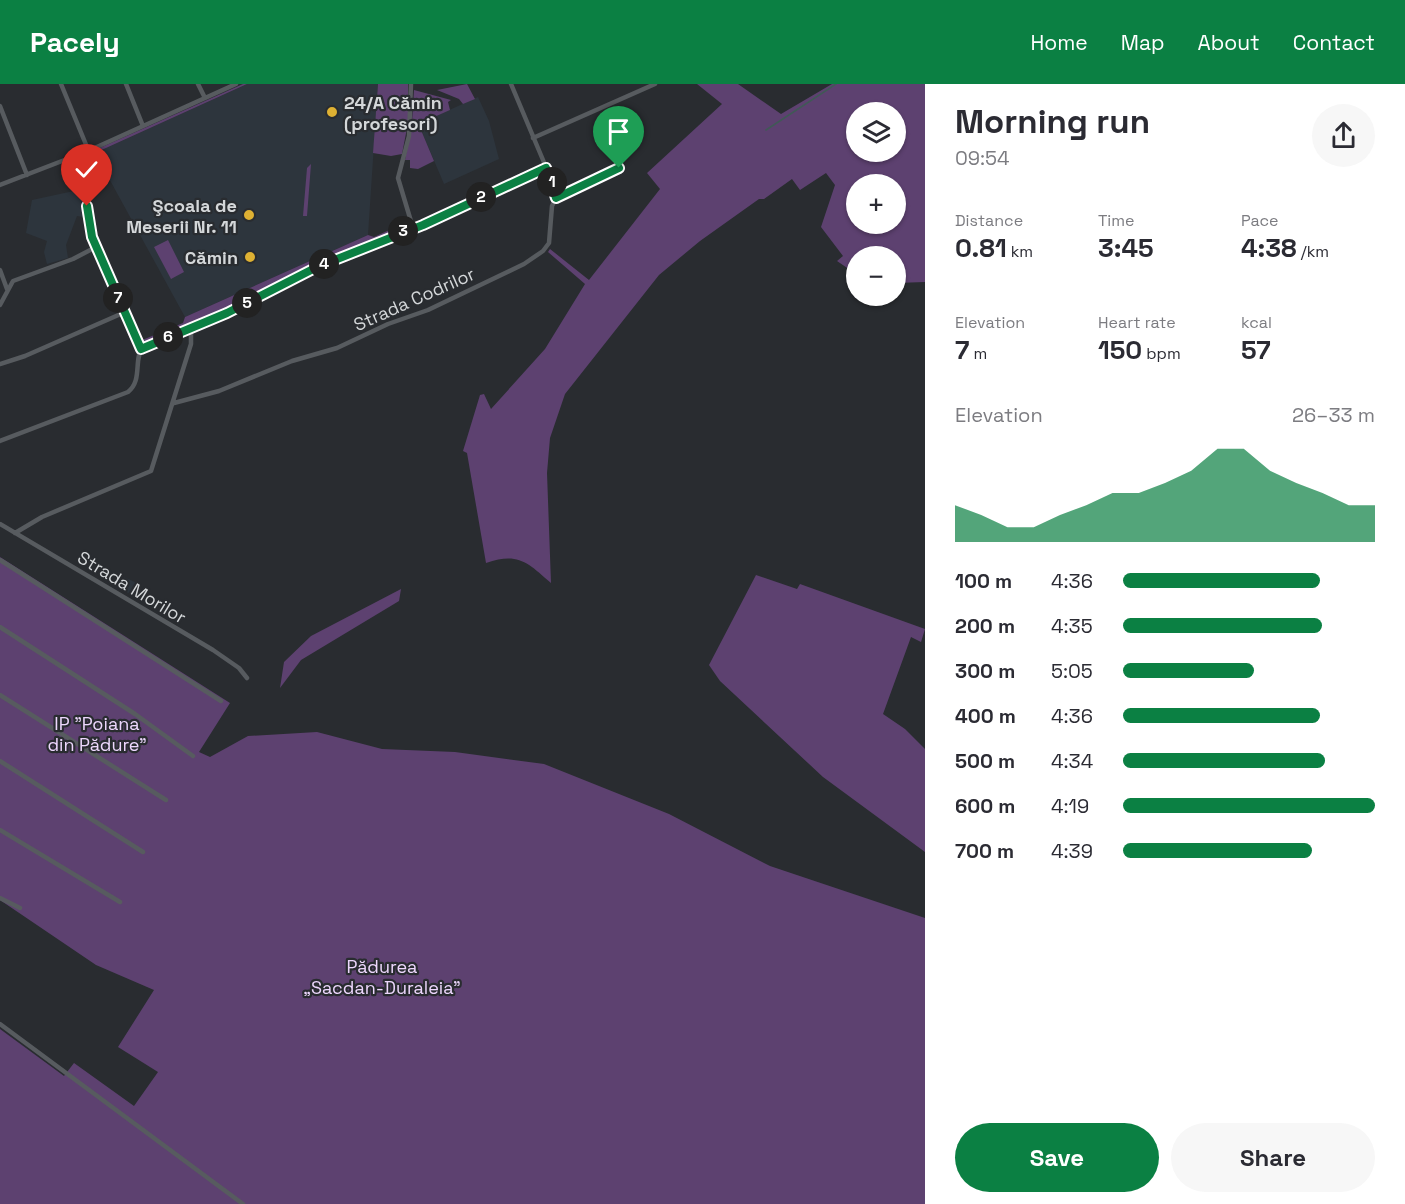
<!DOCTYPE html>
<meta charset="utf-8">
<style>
:root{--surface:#fff;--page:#f7f7f7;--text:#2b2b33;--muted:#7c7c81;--accent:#0b8043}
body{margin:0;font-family:"Space Grotesk",sans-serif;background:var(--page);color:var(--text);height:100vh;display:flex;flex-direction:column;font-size:22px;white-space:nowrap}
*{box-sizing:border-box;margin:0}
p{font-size:20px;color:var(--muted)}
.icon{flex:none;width:33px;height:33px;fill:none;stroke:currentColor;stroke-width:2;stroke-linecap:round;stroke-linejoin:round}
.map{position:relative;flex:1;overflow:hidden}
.drawer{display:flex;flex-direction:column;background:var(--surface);width:480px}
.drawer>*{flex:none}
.buttons{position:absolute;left:846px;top:18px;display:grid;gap:12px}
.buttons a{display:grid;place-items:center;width:60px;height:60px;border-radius:50%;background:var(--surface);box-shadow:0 2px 4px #0004;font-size:30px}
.pin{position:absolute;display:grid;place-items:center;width:51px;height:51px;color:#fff;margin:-62px -26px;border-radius:50% 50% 50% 0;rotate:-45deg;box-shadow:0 0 6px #0007}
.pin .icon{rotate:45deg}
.km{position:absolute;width:30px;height:30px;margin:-15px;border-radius:50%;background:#222;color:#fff;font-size:16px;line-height:30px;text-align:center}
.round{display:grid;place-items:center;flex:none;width:63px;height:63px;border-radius:32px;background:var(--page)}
.head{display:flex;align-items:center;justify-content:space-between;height:102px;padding:0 30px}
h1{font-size:33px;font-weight:700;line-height:45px}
.figures{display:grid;grid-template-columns:repeat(3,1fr);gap:9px;height:102px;padding:6px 30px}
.figures div{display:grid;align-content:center}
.figures b{font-size:26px;font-weight:700}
.figures small{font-size:16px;font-weight:400}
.figures p{font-size:16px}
.chart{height:168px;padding:12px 30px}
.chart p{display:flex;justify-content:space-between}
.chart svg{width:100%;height:108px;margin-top:6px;fill:var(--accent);opacity:.7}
.cta{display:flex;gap:12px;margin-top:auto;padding:12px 30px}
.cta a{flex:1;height:69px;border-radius:36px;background:var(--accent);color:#fff;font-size:24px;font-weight:700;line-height:69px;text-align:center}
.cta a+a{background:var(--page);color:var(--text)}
ul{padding:0 30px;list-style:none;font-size:20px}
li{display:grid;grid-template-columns:96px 72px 1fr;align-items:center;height:45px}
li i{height:15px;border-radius:8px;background:var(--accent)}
header{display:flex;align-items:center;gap:36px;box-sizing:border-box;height:84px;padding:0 30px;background:var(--accent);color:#fff}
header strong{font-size:28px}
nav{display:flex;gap:33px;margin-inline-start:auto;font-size:21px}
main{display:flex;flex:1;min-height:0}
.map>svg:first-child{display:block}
</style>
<header>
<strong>Pacely</strong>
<nav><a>Home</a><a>Map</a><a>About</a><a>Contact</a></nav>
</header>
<main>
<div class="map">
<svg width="925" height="1120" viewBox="0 0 925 1120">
<rect width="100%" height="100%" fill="#292c30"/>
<path fill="#2d353d" d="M247 0H378L368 151 185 233 95 69Z
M478 13 489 37 499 75 444 100 421 46 423 38Z
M83 105 84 133 77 132 66 161 68 174 47 180 44 168 47 157 26 149 32 116Z
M124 493 139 500 135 512 120 505Z"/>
<path fill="#5d4170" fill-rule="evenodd" d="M243 0H247L95 69 104 86 91 93 93 67Z
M378 0H408V39L402 70 391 72 373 69Z
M467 0 475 15 463 20 459 15 437 6Z
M697 0H738L781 30 832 0H925V198L896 199V172H856V190L837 177 843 172 821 143 835 101 826 89 800 106 792 95 764 115H759L700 157 659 191 565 310 550 354 547 389 551 499C527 478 518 468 486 479L467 369 463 367 480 311 484 310 491 325 545 265 585 200 548 168 550 165 589 196 660 105 647 89 722 20ZM896 28V68H856V28ZM856 100H896V140H856Z
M414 6 451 16 448 18 450 26 423 38 421 46 434 77 418 85 410 84V76H405L412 38Z
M311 80 307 132H303L307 84Z
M407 138 408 142C318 178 233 225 142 259L140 257 183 239 185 233 368 151 374 153Z
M168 156 184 188 171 195 154 163Z
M0 473 230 619 199 668 210 673 248 652 317 648 382 665 455 668 544 680 669 730 770 782 925 834V1120H0V945L64 992 74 979 134 1022 158 988 118 963 154 906 96 881 0 816Z
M756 491 797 505 800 500 925 545 921 558 911 553 883 630 905 645 925 665V768L823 693 720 597 709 581Z
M401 505 399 517 301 576 280 604 284 578 311 552Z"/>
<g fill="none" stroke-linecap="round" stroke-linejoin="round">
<path stroke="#405956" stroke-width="1.5" d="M766 46 836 0"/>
<path stroke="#575b5f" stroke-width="4.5" d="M61 0 87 63 88 129 92 153 141 265
M126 0 143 42
M198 0 205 14
M411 0 409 52 398 94 413 144
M511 0 551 95 556 114
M0 22 27 91
M533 54 655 0
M0 101 88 67 236 0
M0 186 7 205
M0 221 13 197 73 175 96 163
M0 280 25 272 123 229
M174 319 219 307 292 277 337 264 388 240 428 226 524 180 543 167 549 159 552 122 556 114 619 84
M0 357 128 308C143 296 133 276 143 262L191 245 317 183 423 141 546 84
M0 440 213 566 239 584 247 594
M15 449 42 433 151 387 191 260V245
M0 476 221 617
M0 543 135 630 193 672
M0 611 166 716
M0 677 143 768
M0 746 120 818
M0 814 20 824
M0 940 243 1120"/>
</g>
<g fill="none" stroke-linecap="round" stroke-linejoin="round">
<g stroke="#fff" stroke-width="12">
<path id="route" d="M87 122 92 153 141 265 227 229 317 183 423 141 546 84 556 114 619 84"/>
</g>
<use href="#route" stroke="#0b8043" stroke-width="8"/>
</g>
<g fill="#deb133" stroke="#292c30" stroke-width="2">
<circle cx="332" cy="28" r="6"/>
<circle cx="249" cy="131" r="6"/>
<circle cx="250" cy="173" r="6"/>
</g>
<g text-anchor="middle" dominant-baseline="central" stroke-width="4.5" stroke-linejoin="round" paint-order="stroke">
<g font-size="18" font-weight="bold" fill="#d4d7d9" stroke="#292c30" text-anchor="end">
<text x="344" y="18" text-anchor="start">24/A Cămin<tspan x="344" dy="21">(profesori)</tspan></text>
<text x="237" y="121">Şcoala de<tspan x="237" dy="21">Meserii Nr. 11</tspan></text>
<text x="238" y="173">Cămin</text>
</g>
<g font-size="18" fill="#d4d7d9" stroke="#292c30">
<text transform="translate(414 215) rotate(-24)">Strada Codrilor</text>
<text transform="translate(132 503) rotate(31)">Strada Morilor</text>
</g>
<g font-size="18" fill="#edd7fd" stroke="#292c30">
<text x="97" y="639">IP "Poiana<tspan x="97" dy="21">din Pădure"</tspan></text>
<text x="382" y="882">Pădurea<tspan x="382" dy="21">„Sacdan-Duraleia”</tspan></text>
</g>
</g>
</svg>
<div class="buttons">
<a><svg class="icon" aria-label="layers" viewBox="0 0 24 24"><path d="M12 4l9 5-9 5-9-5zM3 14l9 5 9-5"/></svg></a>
<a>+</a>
<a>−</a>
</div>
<div class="pin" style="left:619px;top:84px;background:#1e9e55"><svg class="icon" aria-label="arrive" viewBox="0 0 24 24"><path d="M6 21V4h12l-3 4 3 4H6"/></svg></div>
<div class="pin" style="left:87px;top:122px;background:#d93025"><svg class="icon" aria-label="check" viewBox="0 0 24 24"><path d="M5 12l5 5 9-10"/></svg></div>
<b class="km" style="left:552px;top:98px">1</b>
<b class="km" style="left:481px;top:113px">2</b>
<b class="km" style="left:403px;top:147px">3</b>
<b class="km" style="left:324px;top:180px">4</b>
<b class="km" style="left:247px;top:219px">5</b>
<b class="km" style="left:168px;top:253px">6</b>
<b class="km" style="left:118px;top:214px">7</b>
</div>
<section class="drawer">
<div class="head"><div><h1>Morning run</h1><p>09:54</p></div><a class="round"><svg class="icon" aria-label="share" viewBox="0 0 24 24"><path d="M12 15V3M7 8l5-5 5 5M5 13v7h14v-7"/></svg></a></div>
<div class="figures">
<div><p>Distance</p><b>0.81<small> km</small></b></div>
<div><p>Time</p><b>3:45</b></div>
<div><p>Pace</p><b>4:38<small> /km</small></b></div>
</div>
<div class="figures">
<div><p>Elevation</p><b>7<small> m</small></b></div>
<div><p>Heart rate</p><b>150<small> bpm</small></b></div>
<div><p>kcal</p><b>57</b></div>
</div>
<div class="chart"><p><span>Elevation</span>26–33 m</p>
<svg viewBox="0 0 160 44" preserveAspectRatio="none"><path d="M0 44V29L10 33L20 38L30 38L40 33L50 29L60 24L70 24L80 20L90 15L100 6L110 6L120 15L130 20L140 24L150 29L160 29V44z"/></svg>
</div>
<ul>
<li><b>100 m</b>4:36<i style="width:78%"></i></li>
<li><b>200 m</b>4:35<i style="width:79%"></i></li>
<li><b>300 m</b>5:05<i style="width:52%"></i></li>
<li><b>400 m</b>4:36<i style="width:78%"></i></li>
<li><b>500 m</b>4:34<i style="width:80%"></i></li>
<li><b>600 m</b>4:19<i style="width:100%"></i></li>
<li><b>700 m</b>4:39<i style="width:75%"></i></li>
</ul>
<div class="cta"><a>Save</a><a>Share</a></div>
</section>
</main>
